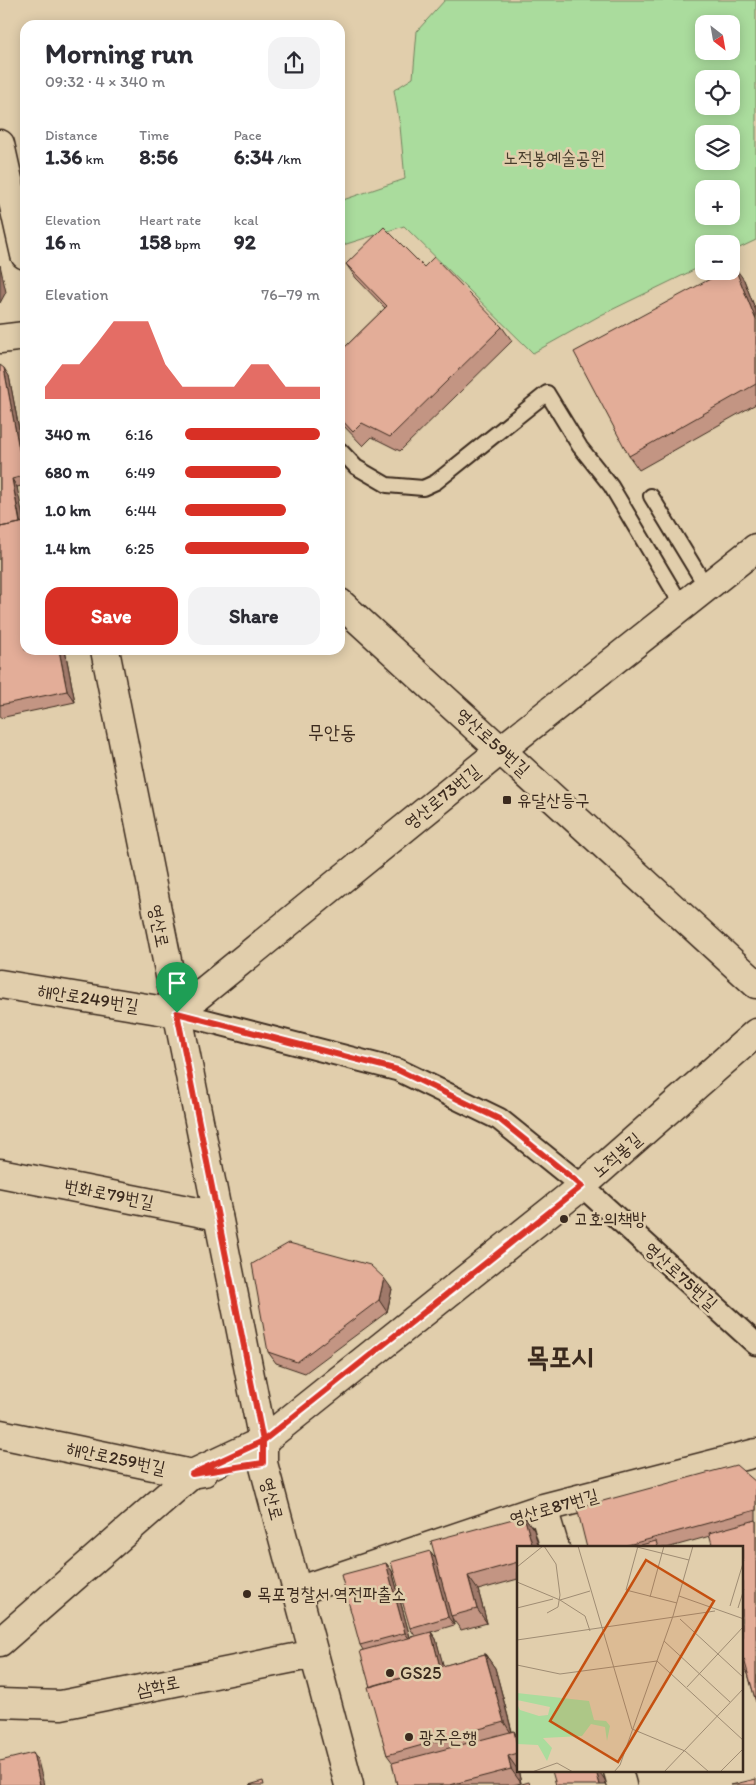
<!DOCTYPE html>
<meta charset="utf-8">
<style>
:root{--surface:#fff;--page:#f2f2f3;--text:#2b2b33;--muted:#7c7c81;--accent:#d93025}
body{margin:0;font-family:Itim,"Poor Story",sans-serif;background:var(--page);color:var(--text);height:100vh;display:flex;flex-direction:column;font-size:19px;white-space:nowrap}
*{box-sizing:border-box;margin:0}
p{font-size:16px;color:var(--muted)}
.icon{flex:none;width:28px;height:28px;fill:none;stroke:currentColor;stroke-width:2;stroke-linecap:round;stroke-linejoin:round}
.map{position:relative;flex:1;overflow:hidden}
.panel{position:absolute;left:20px;top:20px;width:325px;height:635px;display:flex;flex-direction:column;background:var(--surface);border-radius:15px;box-shadow:0 2px 12px #0003}
.panel>*{flex:none}
.needle{width:32px;rotate:149deg}
.fabs{position:absolute;left:695px;top:15px;display:grid;gap:10px}
.fabs a{display:grid;place-items:center;width:45px;height:45px;border-radius:10px;background:var(--surface);box-shadow:0 2px 12px #0003;font-size:25px}
.pin{position:absolute;display:grid;place-items:center;width:42px;height:42px;color:#fff;margin:-51px -21px;border-radius:50% 50% 50% 0;rotate:-45deg;box-shadow:0 0 5px #0007}
.pin .icon{rotate:45deg}
.round{display:grid;place-items:center;flex:none;width:52px;height:52px;border-radius:15px;background:var(--page)}
.summary{display:flex;align-items:center;justify-content:space-between;height:85px;padding:0 25px}
h1{font-size:28px;font-weight:800;line-height:38px}
.metrics{display:grid;grid-template-columns:repeat(3,1fr);gap:8px;height:85px;padding:5px 25px}
.metrics div{display:grid;align-content:center}
.metrics b{font-size:21px;font-weight:800}
.metrics small{font-size:14px;font-weight:400}
.metrics p{font-size:14px}
.chart{height:140px;padding:10px 25px}
.chart p{display:flex;justify-content:space-between}
.chart svg{width:100%;height:90px;margin-top:5px;fill:var(--accent);opacity:.7}
.cta{display:flex;gap:10px;margin-top:auto;padding:10px 25px}
.cta a{flex:1;height:58px;border-radius:15px;background:var(--accent);color:#fff;font-size:20px;font-weight:800;line-height:58px;text-align:center}
.cta a+a{background:var(--page);color:var(--text)}
ul{padding:0 25px;list-style:none;font-size:16px}
li{display:grid;grid-template-columns:80px 60px 1fr;align-items:center;height:38px}
li i{height:12px;border-radius:6px;background:var(--accent)}
.map>svg:first-child{display:block}
</style>
<div class="map">
<svg width="756" height="1785" viewBox="0 0 756 1785">
<rect width="100%" height="100%" fill="#e1ceac"/>
<filter id="ink" filterUnits="userSpaceOnUse"><feTurbulence type="fractalNoise" baseFrequency=".02" numOctaves="2"/><feDisplacementMap in="SourceGraphic" scale="10" xChannelSelector="R" yChannelSelector="G"/><feConvolveMatrix kernelMatrix="1 2 1 2 8 2 1 2 1" color-interpolation-filters="sRGB"/></filter>
<g filter="url(#ink)">
<path fill="#aadc9d" stroke="#72835e" fill-rule="evenodd" d="M445 0H756V240L731 252V244H704V265L601 315 533 353 404 226 340 246V201L405 179 400 126 394 90 413 78 417 31ZM704 24H731V51H704ZM704 79H731V106H704ZM704 134H731V161H704ZM704 189H731V216H704Z"/>
<g fill="none" stroke-linecap="round" stroke-linejoin="round">
<g stroke="#3b2a1e" stroke-width="18">
<path id="service" d="M340 450 356 467 387 485 423 488 436 482 547 393 580 447 611 486 683 607
M651 496 707 588 711 586"/>
</g>
<g stroke="#3b2a1e" stroke-width="25">
<path id="pedestrian" d="M177 1013 398 1070 499 1119 582 1186 756 1344"/>
</g>
<g stroke="#3b2a1e" stroke-width="31">
<path id="minor" d="M0 339 25 336
M0 984 177 1013 501 750 756 548
M0 1173 218 1216
M0 1434 192 1474 204 1472
M543 1508 555 1548
M297 1591 543 1508 756 1453
M0 1642 192 1474 263 1441 582 1186 756 1033
M618 1771 622 1785"/>
</g>
<g stroke="#3b2a1e" stroke-width="31">
<path id="tertiary" d="M0 144 25 255
M340 603 756 984
M105 650 263 1441V1463L349 1785
M0 1703 61 1705 314 1654"/>
</g>
<use href="#service" stroke="#e1ceac" stroke-width="14"/>
<use href="#pedestrian" stroke="#e1ceac" stroke-width="21"/>
<use href="#minor" stroke="#e1ceac" stroke-width="28"/>
<use href="#tertiary" stroke="#e1ceac" stroke-width="28"/>
</g>
<path fill="#c39583" stroke="#3b2a1e" d="M346 264 424 267 502 327 512 341 400 451 372 437 363 446 340 422V352L385 308 356 278Z
M744 280 756 311V404L639 470 629 456Z
M0 365 9 376 25 461V485L17 487 25 650H65L75 702 0 718Z
M392 1289 387 1312 305 1373 276 1363 268 1352Z
M756 1482V1702L748 1674 742 1666V1548L710 1536 667 1548H587Z
M524 1516 534 1530 539 1548H518V1579L478 1590 487 1623 461 1630 452 1618 454 1625 431 1632 436 1639 443 1666 485 1654 495 1668 512 1731 518 1737V1770L521 1783 512 1785H397L393 1763 387 1755 370 1687 363 1650 360 1645 386 1563 392 1571 410 1637 415 1636 410 1628 430 1551 436 1559Z"/>
<path fill="#9f796a" stroke="#3b2a1e" d="M0 265 6 292 0 303Z
M734 266 744 280 756 311V320Z
M4 368 9 376 25 461V478L24 476Z
M12 479 17 487 25 526H21Z
M59 650H65L75 702 67 691Z
M384 1278 392 1289 387 1312 379 1300Z
M524 1516 534 1530 539 1548H533Z
M430 1551 436 1559 454 1625 448 1617Z
M386 1563 392 1571 411 1641 405 1633Z
M468 1576 478 1590 487 1623 477 1609Z
M431 1632 436 1639 446 1675 440 1667Z
M485 1654 495 1668 513 1736 504 1722Z
M514 1731 518 1737V1749Z
M33 1753 38 1761 44 1785H40Z
M508 1756 518 1770 521 1783 511 1769Z
M596 1771H599L605 1780 606 1785H600Z"/>
<path fill="#e3ad98" stroke="#3b2a1e" d="M384 227 424 267 434 257 502 327 390 437 362 423 353 432 340 418V352L387 306 346 264Z
M734 266 756 320V384L629 456 574 352 725 271H731V268Z
M0 365 4 368 24 476 12 479 20 523 0 527Z
M25 522V650H59L67 691 0 705V527Z
M289 1243 370 1265 384 1278 379 1300 297 1362 268 1352 252 1264Z
M736 1465 756 1482V1510L617 1548H587L577 1508Z
M524 1516 533 1548H518V1562L468 1576 477 1609 451 1616 431 1541Z
M756 1520V1702L744 1659H742V1548H713L709 1533Z
M656 1541 658 1548H630Z
M430 1551 448 1617 410 1628 391 1562Z
M386 1563 405 1633 360 1645 341 1575Z
M431 1632 440 1667 370 1687 360 1651Z
M485 1654 504 1722 387 1755 368 1687Z
M514 1731 518 1749V1753L508 1756 511 1769 450 1785H397L392 1763Z
M33 1753 40 1785H0V1761Z
M552 1771H596L600 1785H556Z
M756 1779V1785H731Z
M263 1781 264 1785H249Z
M529 1782 530 1785H518Z"/>
</g>
<g fill="none" stroke-linecap="round" stroke-linejoin="round" filter="url(#ink)">
<g stroke="#fff" stroke-width="10">
<path id="route" d="M177 1013 263 1441 192 1474 263 1463V1441L582 1186 499 1119 398 1070 177 1013"/>
</g>
<use href="#route" stroke="#d93025" stroke-width="6"/>
</g>
<g fill="#3b2a1e" stroke="#e1ceac" stroke-width="2">
<rect x="502" y="795" width="10" height="10" rx="2.5"/>
<circle cx="564" cy="1219" r="5"/>
<circle cx="247" cy="1594" r="5"/>
<circle cx="390" cy="1673" r="5"/>
<circle cx="409" cy="1737" r="5"/>
</g>
<g text-anchor="middle" dominant-baseline="central" stroke-width="5" stroke-linejoin="round" paint-order="stroke">
<g font-size="18" fill="#463c2b" stroke="#e1ceac">
<text x="554" y="158">노적봉예술공원</text>
</g>
<g font-size="18" fill="#3b2a1e" stroke="#e1ceac">
<text transform="translate(493 742) rotate(42)">영산로59번길</text>
<text transform="translate(442 797) rotate(-39)">영산로73번길</text>
<text transform="translate(159 926) rotate(79)">영산로</text>
<text transform="translate(88 998) rotate(9)">해안로249번길</text>
<text transform="translate(617 1155) rotate(-41)">노적봉길</text>
<text transform="translate(109 1194) rotate(11)">번화로79번길</text>
<text transform="translate(681 1276) rotate(42)">영산로75번길</text>
<text transform="translate(116 1458) rotate(12)">해안로259번길</text>
<text transform="translate(272 1499) rotate(75)">영산로</text>
<text transform="translate(554 1507) rotate(-16)">영산로87번길</text>
<text transform="translate(158 1686) rotate(-12)">삼학로</text>
</g>
<g font-size="18" fill="#3b2a1e" stroke="#e1ceac" text-anchor="start">
<text x="517" y="800">유달산등구</text>
<text x="574" y="1219">고호의책방</text>
<text x="257" y="1594">목포경찰서 역전파출소</text>
<text x="400" y="1673">GS25</text>
<text x="419" y="1737">광주은행</text>
</g>
<g font-size="20" fill="#3b2a1e" stroke="#e1ceac">
<text x="332" y="732">무안동</text>
</g>
<g font-size="28" font-weight="bold" fill="#3b2a1e" stroke="#e1ceac">
<text x="560" y="1356">목포시</text>
</g>
</g>
<g transform="translate(517 1546)">
<rect width="226" height="226" fill="#e1ceac"/>
<path d="M0 147 72 155 77 174 89 175 93 180 90 195 88 181 74 178 65 190 26 192 35 202 30 215 21 199 0 198V158L3 164 22 170 31 169 33 161 0 154Z" fill="#aadc9d"/>
<path fill="none" stroke="#9f8c73" stroke-width="1" d="M27 0 39 18 43 49 41 61 30 67M61 0 115 183 168 205 192 226M116 0 172 14M121 0 109 44 160 57M0 21 26 0M0 36 43 54 73 45M162 50 227 73M133 51 147 0M43 54 68 70 73 85M213 60 227 14M0 62 36 53M221 62 227 43M163 73 227 132M0 94 198 65M147 95 213 156M0 119 43 128 140 115 227 195M170 141 227 80M15 226 40 217 56 226M97 226 103 219 156 70 176 0M147 226 227 142M203 226 227 202"/>
<path fill="#c55010" fill-opacity="0.15" stroke="#c55010" stroke-width="2.5" d="M129 14 197 55 101 216 33 175Z"/>
<rect width="226" height="226" fill="none" stroke="#3b2a1e" stroke-width="2.5"/>
</g>
</svg>
<div class="fabs">
<a><svg class="needle" viewBox="-14 -14 28 28"><path d="M0-13l5 13h-10z" fill="#e53935"/><path d="M0 13l5-13h-10z" fill="#7c7c81"/></svg></a>
<a><svg class="icon" aria-label="locate" viewBox="0 0 24 24"><circle cx="12" cy="12" r="6"/><path d="M12 2v4M12 18v4M2 12h4M18 12h4"/></svg></a>
<a><svg class="icon" aria-label="layers" viewBox="0 0 24 24"><path d="M12 4l9 5-9 5-9-5zM3 14l9 5 9-5"/></svg></a>
<a>+</a>
<a>−</a>
</div>
<div class="pin" style="left:177px;top:1013px;background:#1e9e55"><svg class="icon" aria-label="arrive" viewBox="0 0 24 24"><path d="M6 21V4h12l-3 4 3 4H6"/></svg></div>
<section class="panel">
<div class="summary"><div><h1>Morning run</h1><p>09:32 · 4 × 340 m</p></div><a class="round"><svg class="icon" aria-label="share" viewBox="0 0 24 24"><path d="M12 15V3M7 8l5-5 5 5M5 13v7h14v-7"/></svg></a></div>
<div class="metrics">
<div><p>Distance</p><b>1.36<small> km</small></b></div>
<div><p>Time</p><b>8:56</b></div>
<div><p>Pace</p><b>6:34<small> /km</small></b></div>
</div>
<div class="metrics">
<div><p>Elevation</p><b>16<small> m</small></b></div>
<div><p>Heart rate</p><b>158<small> bpm</small></b></div>
<div><p>kcal</p><b>92</b></div>
</div>
<div class="chart"><p><span>Elevation</span>76–79 m</p>
<svg viewBox="0 0 160 44" preserveAspectRatio="none"><path d="M0 44V38L10 27L20 27L30 17L40 6L50 6L60 6L70 27L80 38L90 38L100 38L110 38L120 27L130 27L140 38L150 38L160 38V44z"/></svg>
</div>
<ul>
<li><b>340 m</b>6:16<i style="width:100%"></i></li>
<li><b>680 m</b>6:49<i style="width:71%"></i></li>
<li><b>1.0 km</b>6:44<i style="width:75%"></i></li>
<li><b>1.4 km</b>6:25<i style="width:92%"></i></li>
</ul>
<div class="cta"><a>Save</a><a>Share</a></div>
</section>
</div>
